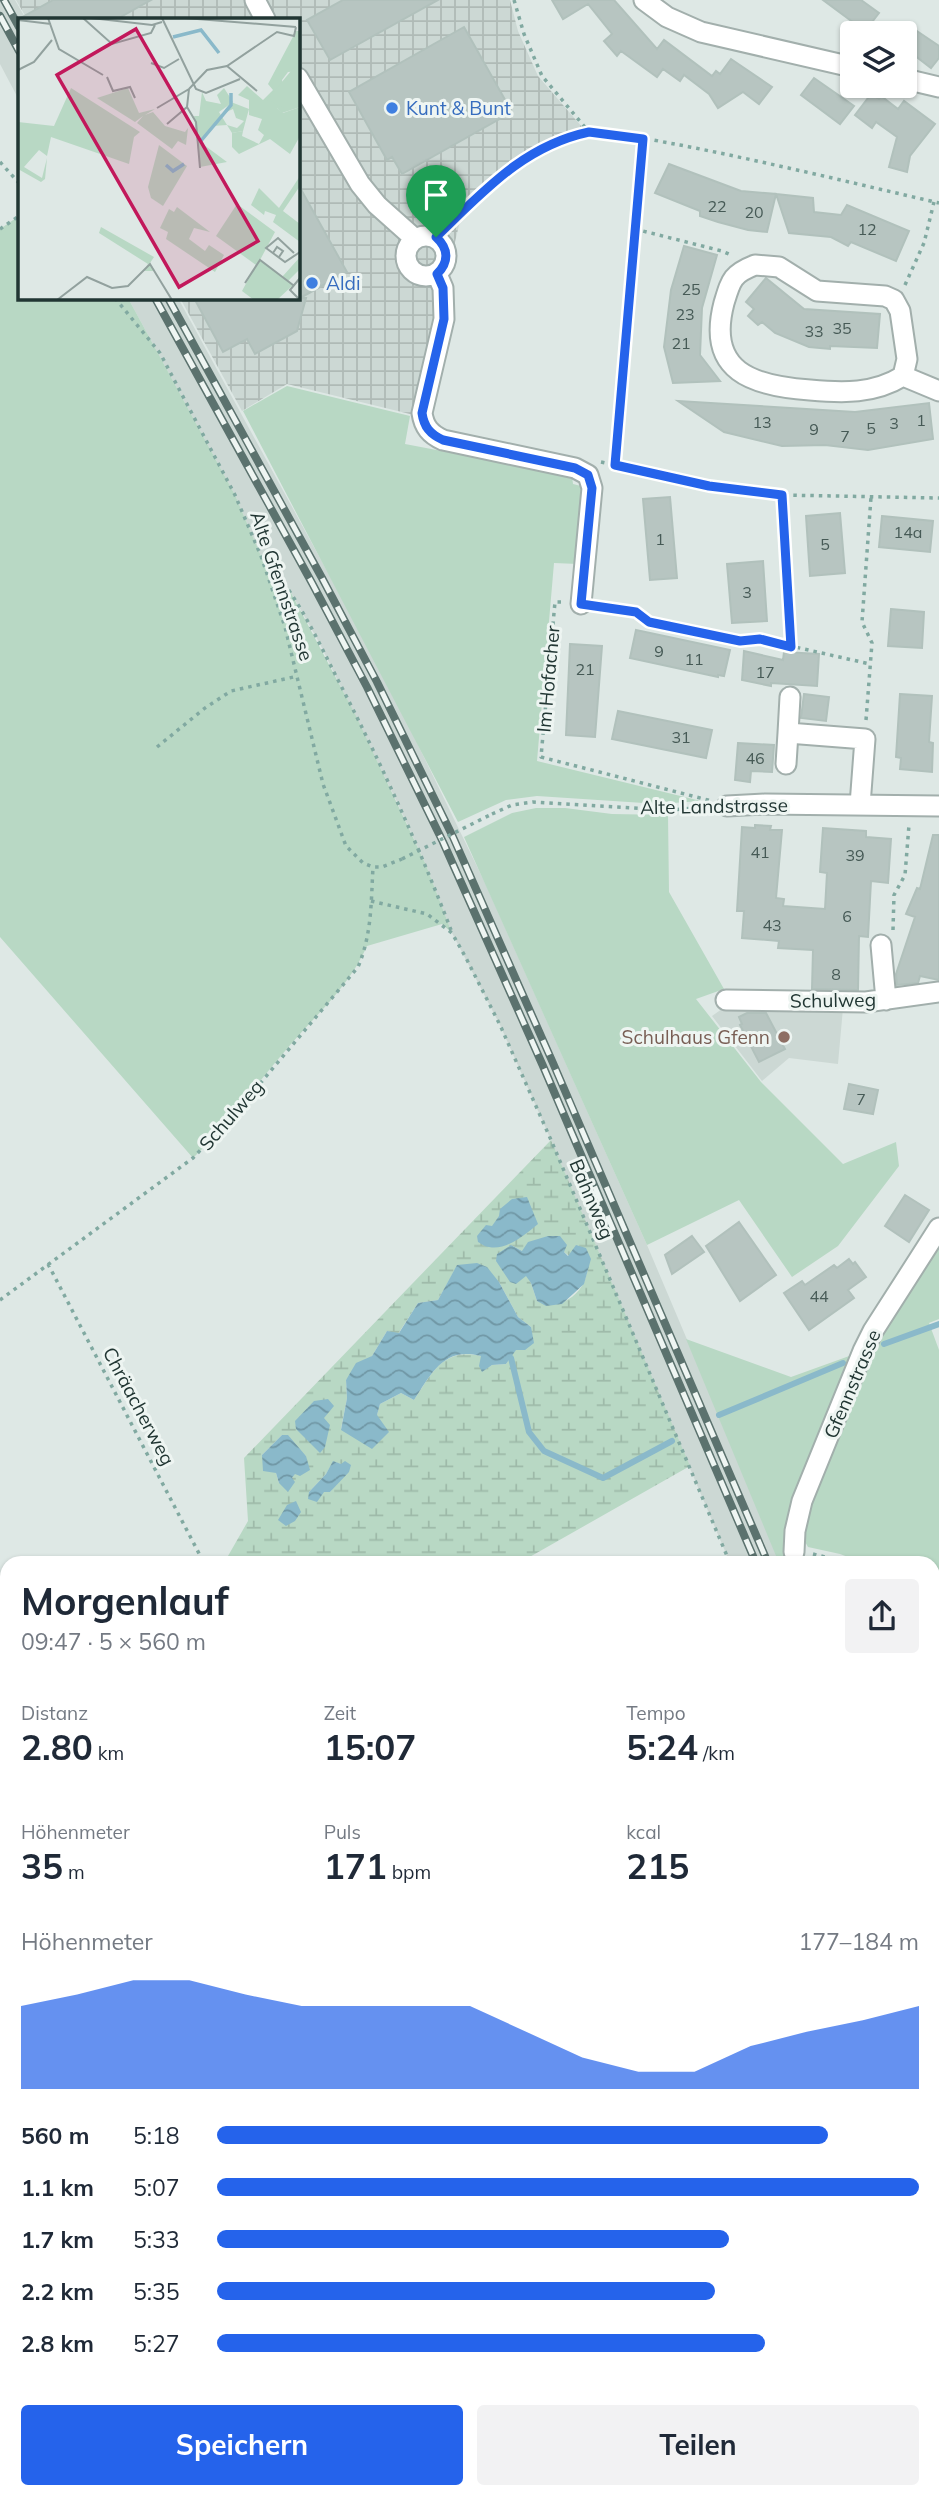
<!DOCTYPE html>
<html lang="de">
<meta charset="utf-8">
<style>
:root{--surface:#fff;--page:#f2f2f3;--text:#1f2937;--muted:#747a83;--accent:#2563eb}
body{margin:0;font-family:Mulish,sans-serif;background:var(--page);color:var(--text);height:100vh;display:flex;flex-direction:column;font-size:26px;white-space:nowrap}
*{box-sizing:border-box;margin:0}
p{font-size:23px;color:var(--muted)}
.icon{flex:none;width:38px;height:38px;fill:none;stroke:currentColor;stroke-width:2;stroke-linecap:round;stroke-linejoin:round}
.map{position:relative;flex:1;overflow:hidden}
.panel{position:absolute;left:0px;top:1556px;width:940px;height:943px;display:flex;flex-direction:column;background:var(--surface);border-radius:21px 21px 0 0;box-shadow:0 2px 5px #0004}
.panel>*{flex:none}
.controls{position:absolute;left:840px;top:21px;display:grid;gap:14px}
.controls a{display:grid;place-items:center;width:77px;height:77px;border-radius:7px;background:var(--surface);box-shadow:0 2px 5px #0004;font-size:35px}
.pin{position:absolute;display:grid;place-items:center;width:60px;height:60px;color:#fff;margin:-72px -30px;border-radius:50% 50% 50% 0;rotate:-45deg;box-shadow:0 0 7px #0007}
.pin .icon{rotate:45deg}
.round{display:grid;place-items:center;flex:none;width:74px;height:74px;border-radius:7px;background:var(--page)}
.overview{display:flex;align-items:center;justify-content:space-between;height:119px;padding:0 21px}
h1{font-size:38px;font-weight:700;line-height:52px}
.stats{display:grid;grid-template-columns:repeat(3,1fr);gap:10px;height:119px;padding:7px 21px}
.stats div{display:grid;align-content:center}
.stats b{font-size:35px;font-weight:700}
.stats small{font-size:19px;font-weight:400}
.stats p{font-size:19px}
.chart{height:196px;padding:14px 21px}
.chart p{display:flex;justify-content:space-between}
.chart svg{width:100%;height:126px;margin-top:7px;fill:var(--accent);opacity:.7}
.primary-button{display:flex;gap:14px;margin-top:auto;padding:14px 21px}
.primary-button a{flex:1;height:80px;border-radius:7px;background:var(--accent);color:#fff;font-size:28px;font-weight:700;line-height:80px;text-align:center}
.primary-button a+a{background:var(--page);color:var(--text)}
ul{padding:0 21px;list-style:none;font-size:23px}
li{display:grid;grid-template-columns:112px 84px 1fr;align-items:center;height:52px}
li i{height:18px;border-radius:9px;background:var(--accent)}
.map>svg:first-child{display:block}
</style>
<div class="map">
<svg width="939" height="2498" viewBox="0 0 939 2498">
<defs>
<pattern id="industrial-grid" width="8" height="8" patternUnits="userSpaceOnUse" patternTransform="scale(1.75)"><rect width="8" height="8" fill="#ccd8d4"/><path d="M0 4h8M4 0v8" fill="none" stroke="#afbab6"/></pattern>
<pattern id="wetland-marsh" width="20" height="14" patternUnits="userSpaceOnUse" patternTransform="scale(1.75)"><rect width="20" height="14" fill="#b8d8c4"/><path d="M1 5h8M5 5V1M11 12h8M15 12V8" fill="none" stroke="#9ebaa9"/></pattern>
<pattern id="water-waves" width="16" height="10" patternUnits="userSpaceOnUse" patternTransform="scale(1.75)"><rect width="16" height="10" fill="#8ab9ca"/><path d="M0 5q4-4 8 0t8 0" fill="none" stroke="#7097a5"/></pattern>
</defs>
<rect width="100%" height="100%" fill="#dee8e5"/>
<path fill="#ccd8d4" d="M0 0H15L26 19H19V100L0 64Z
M128 298H178L386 679 486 885 647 1245 719 1415 789 1563H730L551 1140 500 1025 452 933 426 865 397 802 320 644 289 589 261 556 235 495Z
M729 1004 843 1008 838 1064 789 1058 762 1081 712 1016Z
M933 1871 939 1885V2050L933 2036Z"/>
<path fill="url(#industrial-grid)" d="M16 0H510L518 31 538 76 582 127 554 136 510 165 465 200 414 415 287 384 242 411 180 298H298V19H27Z"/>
<path fill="#b8d8c4" d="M19 216V298H128L235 495 261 556 289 589 355 714 426 865 452 933 442 924 367 946C350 985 319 1012 291 1044 263 1076 237 1111 208 1143L193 1158 0 937V229Z
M287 386 410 416 405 444 572 476 573 484 585 487 578 564 554 563 537 761 701 801 659 804 537 796 506 800 458 822 243 411Z
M536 808H565L612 814 668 815 669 892 724 989 696 999 761 1082 843 1164 896 1142 899 1166 838 1246 792 1277 739 1200 647 1245 464 837 512 813Z
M939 1240V1319L929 1323 939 1350V1605L933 1601V1563H864L840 1554 808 1547 800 1533 808 1504 877 1336Z
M686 1339 791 1377 852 1355 788 1528 791 1562 779 1563Z
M939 2069V2498H709L706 2492H933V2072Z
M365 2492H513L503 2498H368Z"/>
<path fill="url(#wetland-marsh)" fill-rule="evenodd" d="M551 1140 690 1466 519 1563H222L228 1556 248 1521 244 1458ZM511 1245 522 1251 564 1252 588 1270C586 1275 585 1282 582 1286 572 1301 554 1310 537 1301L531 1283ZM457 1266 499 1282 518 1317 531 1327 506 1364 492 1365 482 1371 481 1356C443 1347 432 1373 414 1400L401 1393 380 1404 377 1415 341 1429 347 1398 346 1380 372 1356 387 1331 398 1334 418 1303 438 1300ZM282 1435 306 1456 292 1478 279 1483 276 1473 262 1455ZM333 1462 341 1464 337 1483 330 1492H309L326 1474Z"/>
<path fill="url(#water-waves)" d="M527 1197 538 1224C526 1234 506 1251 489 1247 485 1247 482 1244 478 1242L477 1236 486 1225 492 1226 499 1216 500 1209 512 1199Z
M548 1236H560L567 1245 564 1252 568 1256 576 1245 586 1248 591 1259 584 1284 562 1304 546 1306 537 1301 531 1283 526 1276 516 1284 510 1282 496 1261 497 1254 511 1245 522 1251 528 1242Z
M477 1263 487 1267 499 1282 518 1317 531 1327 534 1343 525 1350H516L506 1364 492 1365 482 1372 479 1366 481 1356C444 1346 431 1374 414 1400L401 1393 380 1404 377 1415 389 1432 372 1449 341 1430 347 1398 346 1380 356 1363 372 1356 387 1331 399 1333 418 1303 438 1300 457 1265Z
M328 1399 334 1406 324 1418 330 1425 325 1447 320 1453 296 1429 295 1421 314 1401Z
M282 1435H288L306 1456 310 1470 300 1476 295 1474 292 1478 295 1482 288 1492 279 1483 276 1473 263 1471 262 1455Z
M333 1461 341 1464 345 1461 351 1465 349 1472 330 1492H324L317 1502 308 1499 309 1492 326 1474Z
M296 1501 301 1512 295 1521 286 1526 278 1520 287 1505Z"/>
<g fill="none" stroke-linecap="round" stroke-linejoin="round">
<path stroke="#8ab9ca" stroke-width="6" d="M884 1344 939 1324
M511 1358 529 1432 544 1451 603 1478 672 1441
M719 1415 843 1363"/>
</g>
<path fill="#b7c5c1" stroke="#b1c1bc" stroke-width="2" d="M53 0H151L117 19H19Z
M343 0H438L330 60 307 20Z
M552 0H614L657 49 664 40 712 76 716 71 720 74 731 59 772 87 759 104 743 92 718 108 709 94 684 75 680 81 663 69 657 77 621 51 617 56 604 41 612 34 588 4 563 19Z
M823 0H861L879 13 865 31Z
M905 23 939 46V58L931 68 914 55 905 67Z
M464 27 512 112 402 174 392 157 387 160 349 92Z
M814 78 854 106 840 124 801 95Z
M871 94 879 99 881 96 898 109 904 101 935 124 910 156 907 172 889 167 897 137 876 122 872 128 855 115Z
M669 164 741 191 776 194 767 232 748 230 718 222 700 216V211L655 193Z
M298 184 347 272 300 298H306L297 331 255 354 247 339 223 352 194 298H298Z
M776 194 813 198 814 212 841 215 847 205 909 231 896 261 851 242 848 246 831 237 789 233Z
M684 246 717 255 702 308 700 355 720 381 673 383 664 347 671 290Z
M766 278 804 309 880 314 877 348 830 346V349L809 347 775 333 762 322 758 325 748 316 754 309 746 302Z
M678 401 855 412 929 403 933 439 868 450 825 445 782 446 724 432Z
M670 497 677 578 650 580 643 499Z
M840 513 845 573 810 576 806 516Z
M882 516 933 521 930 552 879 547Z
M763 561 767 621 732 623 727 564Z
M891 609 924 612 922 648 888 646Z
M636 630 730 650 724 676 718 675V677L630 658Z
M570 644 602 646 595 737 566 735Z
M744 651 783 660 784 652 819 654 817 686 771 683V686L742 680Z
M804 694 829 697 826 721 801 718Z
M900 694 932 696 929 742 933 743 932 772 900 769 901 758 896 757Z
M618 711 712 730 706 758 612 739Z
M738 743 774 745 772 772 751 771 750 782 735 780Z
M755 825 771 826 770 830H782L776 898 784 899 783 906 825 909 827 873 820 872 823 828 866 831V837L891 839 888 883 871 881 868 937 859 936 858 990 812 989 813 950 778 948 779 941 742 938 744 911H737L742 827 755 828Z
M933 835H939V980L920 976 918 983 897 985 896 974 915 917 906 914 917 888 920 889Z
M747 1013H766L785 1049 759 1062 740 1025 742 1024 739 1017Z
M849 1084 878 1090 873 1114 844 1109Z
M905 1195 929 1210 909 1242 885 1226Z
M739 1222 776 1275 740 1301 706 1246Z
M692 1236 704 1252 672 1274 665 1255Z
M849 1259 853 1264 855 1262 866 1277 848 1290 854 1298 809 1330 784 1293 802 1281 805 1285 834 1265 837 1268Z"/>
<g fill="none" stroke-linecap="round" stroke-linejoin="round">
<g stroke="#a2afac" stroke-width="23">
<path id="minor" d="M255 0 265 19
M644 0 667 17 701 32 852 67
M298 78 360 184 377 205 414 238
M905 79 939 87
M406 256a20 20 0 1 1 40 0a20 20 0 1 1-40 0Z
M755 265 779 267 817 291 885 296 894 300 900 311 907 359 903 376C874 394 843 393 810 390 753 386 706 372 724 303 731 280 732 274 755 265Z
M437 274 443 288 444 319 422 413C424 427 430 434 443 440L575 468 588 475 592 488 581 604
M903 376 939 391
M790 697 788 733 865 739 860 805
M786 764 788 733
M727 806 765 804 939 806
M881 945 886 1000
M726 1000 866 1002 939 992
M794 1552 795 1531 802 1501 863 1351 873 1331 939 1228"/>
</g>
<path stroke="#81a9a1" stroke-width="3.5" stroke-dasharray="3.5 5" stroke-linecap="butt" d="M514 0 524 34 542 76 589 132
M0 162 19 183
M0 229 19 216
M635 229 722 251 731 255
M436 237C472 202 516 153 565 137 601 126 644 139 680 145 767 162 853 183 939 203
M905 285 924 243 934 202
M115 298 160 353 235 495 261 556 285 627 323 784 346 846 363 863 373 867H382L402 859
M601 462 709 486 782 495 939 498
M615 465 643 139
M782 495 791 646
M262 557C296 592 316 637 338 680 380 761 418 844 451 930
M561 602H555L541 757 712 801
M600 607 636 612 649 623 740 641 760 639 870 664
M866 720 872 643 862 622 871 497
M157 747 205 708 231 691 298 676
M492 814 512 805 533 802 668 810 711 807
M371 901 427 914 452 933 466 958 500 1025 551 1140 730 1563
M893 930 894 895 905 875 909 825
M48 1264 204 1563
M0 1300 193 1158 237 1111 358 967C372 934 371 902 373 867
M813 1554 849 1563
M933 1607 939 1611
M933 1871 939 1885
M933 2036 939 2050
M933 2072 939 2069
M0 2085 7 2083
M503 2498 513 2492"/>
<use href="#minor" stroke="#fff" stroke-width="19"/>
<g stroke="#5b726e" stroke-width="8">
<path id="rail" d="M4 0 19 27
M0 16 19 51
M155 298 312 583 367 687 443 842 543 1066 756 1563
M168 298 322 578 377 682 453 837 553 1063 768 1563
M933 1948 939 1962
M933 1976 939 1991"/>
</g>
<use href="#rail" stroke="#eef5f2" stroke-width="5" stroke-dasharray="16" stroke-linecap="butt"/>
<path stroke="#81a9a1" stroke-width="3.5" stroke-dasharray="3.5 5" stroke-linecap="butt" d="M402 859 492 814"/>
</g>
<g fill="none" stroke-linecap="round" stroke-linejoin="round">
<g stroke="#fff" stroke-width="14">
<path id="route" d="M589 132 643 139 615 465 709 486 782 495 791 647 760 639 740 641 649 622 636 612 581 604 592 488 588 475 575 468 443 440C430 434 424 427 422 413L444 319 443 288 437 274C449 262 449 249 436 237 483 192 523 146 589 132Z"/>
</g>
<use href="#route" stroke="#2563eb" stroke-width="9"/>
</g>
<g fill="#3f7fe0" stroke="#eef5f2" stroke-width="2.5">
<circle cx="392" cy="108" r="7"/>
<circle cx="312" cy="283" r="7"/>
</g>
<circle fill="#8d6e63" stroke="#eef5f2" stroke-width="2.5" cx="784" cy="1037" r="7"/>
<g text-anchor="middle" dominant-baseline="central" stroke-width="6" stroke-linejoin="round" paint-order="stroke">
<g font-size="16" fill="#465a56">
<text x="717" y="206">22</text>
<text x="754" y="212">20</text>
<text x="867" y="229">12</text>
<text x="691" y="289">25</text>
<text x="685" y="314">23</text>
<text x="842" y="328">35</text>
<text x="814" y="331">33</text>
<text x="681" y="343">21</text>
<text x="921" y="420">1</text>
<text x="762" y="422">13</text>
<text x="894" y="423">3</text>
<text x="871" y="428">5</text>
<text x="814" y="429">9</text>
<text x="845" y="436">7</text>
<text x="908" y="532">14a</text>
<text x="660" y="539">1</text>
<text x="825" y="544">5</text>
<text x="747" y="592">3</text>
<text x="659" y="651">9</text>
<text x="694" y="659">11</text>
<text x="585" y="669">21</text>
<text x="765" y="672">17</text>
<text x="681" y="737">31</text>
<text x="755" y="758">46</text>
<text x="760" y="852">41</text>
<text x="855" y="855">39</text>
<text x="847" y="916">6</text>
<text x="772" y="925">43</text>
<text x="836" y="974">8</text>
<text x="861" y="1099">7</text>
<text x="819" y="1296">44</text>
</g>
<g font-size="19" fill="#366cbe" stroke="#eef5f2" text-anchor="start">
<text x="406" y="108">Kunt &amp; Bunt</text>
<text x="326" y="283">Aldi</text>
</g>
<g font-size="19" fill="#213633" stroke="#eef5f2">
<text transform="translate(282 586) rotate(71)">Alte Gfennstrasse</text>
<text transform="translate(548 679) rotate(-85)">Im Hofacher</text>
<text transform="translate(714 806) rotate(-1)">Alte Landstrasse</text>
<text transform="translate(833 1000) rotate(-1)">Schulweg</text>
<text transform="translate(231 1115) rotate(-49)">Schulweg</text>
<text transform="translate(592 1199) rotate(67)">Bahnweg</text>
<text transform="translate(852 1384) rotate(-67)">Gfennstrasse</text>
<text transform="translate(139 1406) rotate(62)">Chräacherweg</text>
</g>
<g font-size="19" fill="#785e54" stroke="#eef5f2" text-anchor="end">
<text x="770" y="1037">Schulhaus Gfenn</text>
</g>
</g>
<g transform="translate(18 18)">
<rect width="282" height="282" fill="#dee8e5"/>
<path d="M278 13H282V53L270 54 264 62 269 91 259 90 265 95 282 89V118L272 136 252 121 221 136 214 129V115L225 113 224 118 241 126 246 117 240 112 244 101 231 97V82L220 77 229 68 245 82 255 72 250 66ZM53 70 122 114 116 119 111 146 33 119 29 138 21 132 6 149 24 160 29 140 27 161 23 164 0 151V104L36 108ZM110 70 121 95 137 91 127 97 135 94 147 108 167 114 170 110 168 127 160 123 154 131 119 105 125 98 117 104 79 80ZM206 70 215 84 201 94 209 107 194 108 182 124 209 144 182 149 176 98H181L184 74 188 83 203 86 199 77ZM282 158V168L265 193 282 206V224L255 204 258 197 247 193 246 197 233 187 241 170 261 190ZM219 186 257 214 242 242 264 259 282 239V251L270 263 275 267 259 282H236L224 273 238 247 198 218ZM159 189 192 214 176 210 171 221 187 233 191 227 206 237 197 254 148 221 150 214 142 210 151 191 156 194ZM83 209 136 239 132 245 137 253H125L130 246 81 215Z" fill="#b8d8c4"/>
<path d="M213 84 231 91 225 113 214 115 209 107 219 110 226 103 218 100 215 91 204 96Z" fill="#b8d8c4"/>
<path d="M282 42V89L264 95 259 90H266L249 82ZM141 127 169 148 145 188 133 180 130 169Z" fill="#b8d8c4"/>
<path fill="none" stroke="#8ab9ca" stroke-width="3.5" d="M155 19 183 12 201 35M182 124 213 87V75M148 147 155 153 166 146"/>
<path fill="none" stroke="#92a19e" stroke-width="2" d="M30 0 41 31 85 57M65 0 94 26 133 15 137 7M73 0 134 7 144 4M144 0 178 71 188 75 222 61M167 0 278 9M0 2 33 6M133 45 146 50 161 41M209 48 239 73M0 52 16 44 34 22M89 59 95 73 112 69 117 80M171 71 169 89 178 104 182 150M139 90 171 71 189 52 209 48 259 14 276 18 278 9M149 106 169 89M255 235 259 229 265 233 261 239M276 235 260 220 248 230 267 244 282 234M227 265 242 242 275 267M39 282 69 259 94 270 110 268 132 246 154 282M282 282 272 272 282 260"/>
<path fill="#c2185b" fill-opacity="0.15" stroke="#c2185b" stroke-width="3.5" d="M118 11 240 223 161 269 39 57Z"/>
<rect width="282" height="282" fill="none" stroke="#213633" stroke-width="3.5"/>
</g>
</svg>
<div class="controls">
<a><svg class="icon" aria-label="layers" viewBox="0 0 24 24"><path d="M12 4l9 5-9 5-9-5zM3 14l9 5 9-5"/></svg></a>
</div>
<div class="pin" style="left:436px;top:237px;background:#1e9e55"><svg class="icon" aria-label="arrive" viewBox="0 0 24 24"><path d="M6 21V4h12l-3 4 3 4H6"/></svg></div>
<section class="panel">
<div class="overview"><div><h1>Morgenlauf</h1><p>09:47 · 5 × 560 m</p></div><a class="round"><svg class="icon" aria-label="share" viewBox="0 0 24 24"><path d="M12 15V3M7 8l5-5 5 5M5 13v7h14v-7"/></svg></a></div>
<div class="stats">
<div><p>Distanz</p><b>2.80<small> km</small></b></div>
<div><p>Zeit</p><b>15:07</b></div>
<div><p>Tempo</p><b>5:24<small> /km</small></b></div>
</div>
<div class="stats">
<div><p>Höhenmeter</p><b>35<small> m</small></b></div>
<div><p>Puls</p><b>171<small> bpm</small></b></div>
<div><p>kcal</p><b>215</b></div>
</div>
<div class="chart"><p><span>Höhenmeter</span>177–184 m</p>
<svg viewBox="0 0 160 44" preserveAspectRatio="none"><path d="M0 44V15L10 11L20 6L30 6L40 11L50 15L60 15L70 15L80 15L90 24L100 33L110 38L120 38L130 29L140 24L150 20L160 15V44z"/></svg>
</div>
<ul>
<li><b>560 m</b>5:18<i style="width:87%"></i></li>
<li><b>1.1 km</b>5:07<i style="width:100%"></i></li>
<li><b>1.7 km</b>5:33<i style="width:73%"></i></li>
<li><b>2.2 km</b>5:35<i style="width:71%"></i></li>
<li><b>2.8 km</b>5:27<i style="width:78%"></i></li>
</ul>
<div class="primary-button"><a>Speichern</a><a>Teilen</a></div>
</section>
</div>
